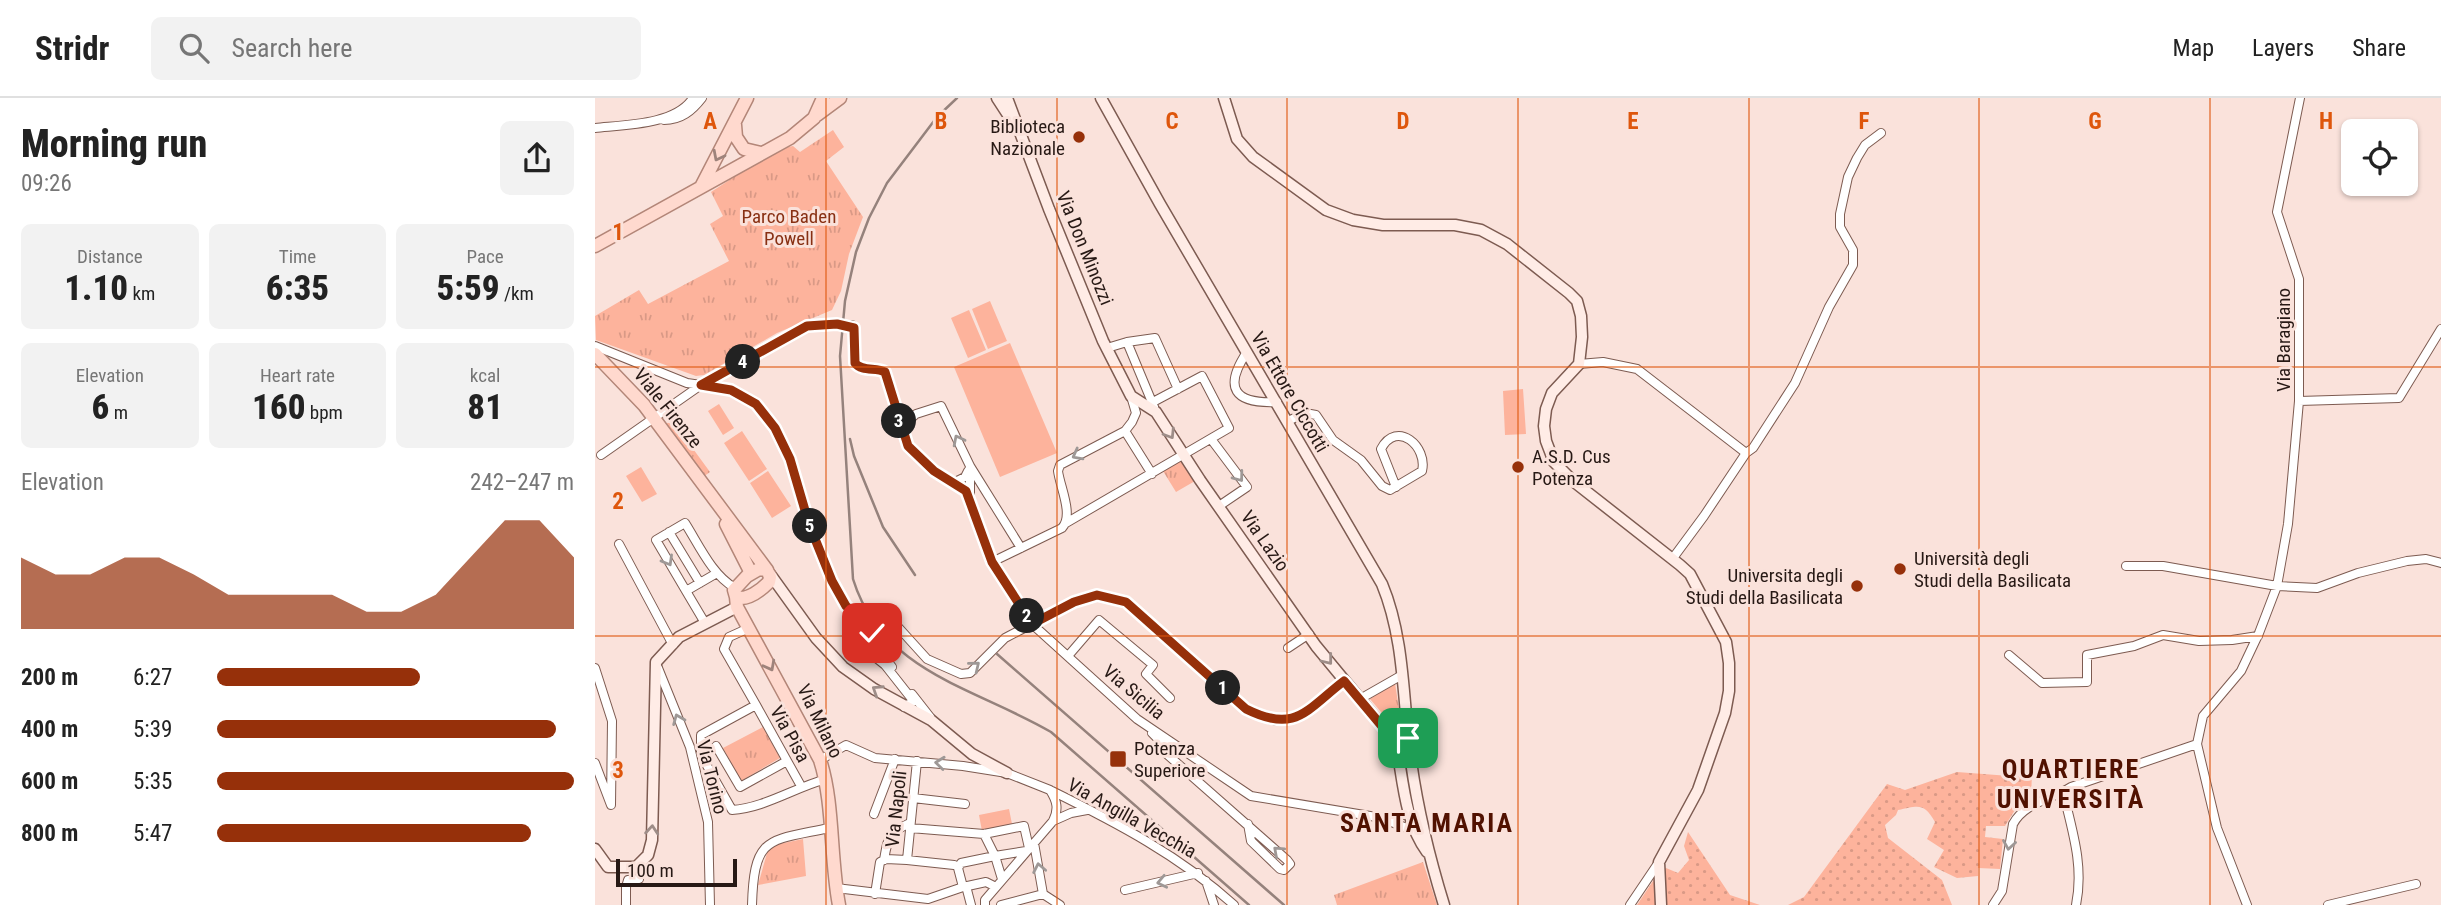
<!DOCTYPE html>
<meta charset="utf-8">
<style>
:root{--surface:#fff;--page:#f2f2f2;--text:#222;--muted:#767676;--line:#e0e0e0;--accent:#96300a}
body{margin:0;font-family:"Roboto Condensed",sans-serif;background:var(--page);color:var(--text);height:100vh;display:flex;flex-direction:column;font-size:26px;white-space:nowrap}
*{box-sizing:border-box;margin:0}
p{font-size:23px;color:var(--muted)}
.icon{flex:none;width:38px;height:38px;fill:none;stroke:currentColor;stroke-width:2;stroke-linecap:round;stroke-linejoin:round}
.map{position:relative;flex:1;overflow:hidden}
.sheet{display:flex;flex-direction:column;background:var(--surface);width:595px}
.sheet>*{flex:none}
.fabs{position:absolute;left:1746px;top:21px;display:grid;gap:14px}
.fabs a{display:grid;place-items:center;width:77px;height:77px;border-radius:10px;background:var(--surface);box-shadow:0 2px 5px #0004;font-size:35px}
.scale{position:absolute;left:21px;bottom:18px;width:121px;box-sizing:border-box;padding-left:7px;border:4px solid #271915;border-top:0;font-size:19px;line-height:24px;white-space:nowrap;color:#271915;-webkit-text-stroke:5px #fae2db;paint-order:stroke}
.pin{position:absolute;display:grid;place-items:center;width:60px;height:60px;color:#fff;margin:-30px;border-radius:14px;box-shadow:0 4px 10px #0006}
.km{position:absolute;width:35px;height:35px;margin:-18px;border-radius:50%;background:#222;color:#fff;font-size:19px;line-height:35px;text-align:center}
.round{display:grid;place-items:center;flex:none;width:74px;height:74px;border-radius:10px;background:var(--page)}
.overview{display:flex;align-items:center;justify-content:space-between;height:119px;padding:0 21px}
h1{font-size:38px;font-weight:800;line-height:52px}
.figures{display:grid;grid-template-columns:repeat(3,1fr);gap:10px;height:119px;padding:7px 21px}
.figures div{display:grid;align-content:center;border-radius:10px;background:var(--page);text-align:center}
.figures b{font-size:35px;font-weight:800}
.figures small{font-size:19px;font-weight:400}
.figures p{font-size:19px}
.chart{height:196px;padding:14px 21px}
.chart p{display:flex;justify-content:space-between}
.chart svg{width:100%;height:126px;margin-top:7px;fill:var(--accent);opacity:.7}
ul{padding:0 21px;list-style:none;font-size:23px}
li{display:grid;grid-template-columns:112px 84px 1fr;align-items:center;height:52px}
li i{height:18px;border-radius:9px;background:var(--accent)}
header{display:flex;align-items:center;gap:42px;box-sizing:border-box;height:98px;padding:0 35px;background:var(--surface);border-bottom:2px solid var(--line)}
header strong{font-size:33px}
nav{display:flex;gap:38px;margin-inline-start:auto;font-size:24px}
.search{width:490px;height:63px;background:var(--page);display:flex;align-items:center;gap:18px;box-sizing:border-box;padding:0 24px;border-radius:10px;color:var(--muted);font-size:26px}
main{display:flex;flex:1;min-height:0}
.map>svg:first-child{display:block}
</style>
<header>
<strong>Stridr</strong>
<div class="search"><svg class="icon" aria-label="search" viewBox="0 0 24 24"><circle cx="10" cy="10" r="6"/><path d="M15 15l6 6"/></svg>Search here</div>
<nav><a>Map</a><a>Layers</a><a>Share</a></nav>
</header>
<main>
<section class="sheet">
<div class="overview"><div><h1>Morning run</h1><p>09:26</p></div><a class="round"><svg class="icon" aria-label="share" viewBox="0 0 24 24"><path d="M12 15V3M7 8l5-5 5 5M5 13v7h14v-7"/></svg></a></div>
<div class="figures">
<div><p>Distance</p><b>1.10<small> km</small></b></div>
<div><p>Time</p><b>6:35</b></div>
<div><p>Pace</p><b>5:59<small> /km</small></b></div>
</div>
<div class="figures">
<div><p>Elevation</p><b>6<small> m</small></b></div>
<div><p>Heart rate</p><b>160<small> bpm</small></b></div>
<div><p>kcal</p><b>81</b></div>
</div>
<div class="chart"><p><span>Elevation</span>242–247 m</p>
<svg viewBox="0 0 160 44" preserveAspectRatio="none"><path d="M0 44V19L10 25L20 25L30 19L40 19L50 25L60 32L70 32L80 32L90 32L100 38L110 38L120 32L130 19L140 6L150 6L160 19V44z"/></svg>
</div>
<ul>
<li><b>200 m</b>6:27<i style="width:57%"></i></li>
<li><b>400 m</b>5:39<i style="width:95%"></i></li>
<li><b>600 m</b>5:35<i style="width:100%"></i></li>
<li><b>800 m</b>5:47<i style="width:88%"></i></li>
</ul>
</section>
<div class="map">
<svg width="1846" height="807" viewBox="0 0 1846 807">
<defs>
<pattern id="grass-dots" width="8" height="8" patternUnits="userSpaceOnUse" patternTransform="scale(1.75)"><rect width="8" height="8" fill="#fdb39c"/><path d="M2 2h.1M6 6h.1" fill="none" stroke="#d99986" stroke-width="1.8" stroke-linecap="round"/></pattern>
<pattern id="park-tufts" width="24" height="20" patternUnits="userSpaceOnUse" patternTransform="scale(1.75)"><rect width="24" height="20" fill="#fdb39c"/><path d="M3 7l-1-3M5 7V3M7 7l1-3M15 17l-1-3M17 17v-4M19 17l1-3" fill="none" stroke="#d99986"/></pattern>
</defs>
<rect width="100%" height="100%" fill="#fae2db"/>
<path fill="url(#grass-dots)" d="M1435 671 1437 675 1436 700 1423 707 1410 728H1391L1390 739 1408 741 1405 771 1383 770V778L1362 780 1339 769 1349 752 1332 741 1340 724C1329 704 1323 708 1303 712L1301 717 1290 727 1293 740 1347 782 1357 807H1193L1209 799 1292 686 1310 692 1362 674 1428 679Z
M1093 734 1135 797 1165 807H1042L1062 777 1071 770 1083 775 1094 762 1089 748Z"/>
<path fill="url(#park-tufts)" d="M238 32 249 49 231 63 268 119 254 156 246 193 237 212 182 235 109 277 101 278 1 242 0 218 44 192 53 206 134 163 115 126 128 118 116 94 182 51 198 48 205 54Z
M77 322 115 374 108 379 71 326Z
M587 362 600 383 581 394 568 373Z
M800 585 806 624 802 629 797 627 775 601Z
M168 629 185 660 146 683 128 650Z
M208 741 211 778 163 787 174 748Z
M828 764 842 807H742L739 797Z"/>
<path fill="#fdb39c" d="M395 203 412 243 393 251 377 211Z
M374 212 391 252 373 260 356 220Z
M415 245 462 355 405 379 359 269Z
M928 291 931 336 910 337 908 293Z
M124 306 139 330 128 337 113 313Z
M147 333 172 371 154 383 129 345Z
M46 369 62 396 47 404 31 378Z
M173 373 196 408 177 420 155 385Z
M414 711 417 726 387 733 384 717Z"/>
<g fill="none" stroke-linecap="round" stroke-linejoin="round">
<g stroke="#7d5b51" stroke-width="10">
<path id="street" d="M69 22C86 22 97 13 107 0
M0 30C29 27 81 27 98 0
M532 244 560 240 583 291
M0 248 92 285 106 287 212 228 257 227 260 233V265C267 274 280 269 290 274L305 330 321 316 346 308 375 368V398
M512 250 532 244 559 309
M652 254C628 290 639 306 682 304
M984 266 1008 264 1042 271 1151 355 1109 418 1078 460
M1704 303 1804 300 1846 231
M693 323 710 315 721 317 738 342 766 362 787 388 795 392 827 373C833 349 802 321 786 351L801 389
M305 330C316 356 335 371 360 384L370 379 373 373
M530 333 557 376
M616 341 652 389 624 408
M1151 355 1158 350 1200 285 1234 209 1258 167V152L1245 129V116L1253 79 1262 60 1270 47 1286 35
M6 357 106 287 136 292 161 306 180 330 195 361 214 426 237 483 267 533 275 555 290 567 316 600 317 604 309 609
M375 368 426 450
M360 384 371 393 397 464 437 526 542 621 656 698 787 720 803 719 814 714
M471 425 634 330 607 278 558 304
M74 434 105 485
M24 446 78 547
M397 464 467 430C479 417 465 389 463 373L465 367 530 333 537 324 541 315 536 298
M1531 468H1568L1682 488 1722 490 1763 475 1812 463 1831 461 1846 465
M122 475 91 493 61 442 90 425C104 447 117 477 140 490
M91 493 110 525
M256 511C266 518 270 532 281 536
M154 530 134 539 129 551 161 607
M289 531 303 529 332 561 366 576 375 575 410 540 479 504 503 497 531 504 651 611C661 615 672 622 683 623 707 625 731 596 749 583
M282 535 280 547 297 569
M693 550 714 536
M1414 557 1447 585 1492 584V557L1539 548 1568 537 1604 543 1637 542 1663 538
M473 558 504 522 558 567 551 576 575 600
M0 570 17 623 16 707 0 665
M63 570 95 649 113 724 115 807
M317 596 335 619
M765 601 807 577
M557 635 564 642 566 651 692 762 695 766 689 772 685 771 656 743 653 726
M121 648 145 689 192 663
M225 662 251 647 280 660 368 668 412 675 455 692C462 703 464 711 458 723L390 802V807
M206 688 161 607 106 637V657L137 712C169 710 199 690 231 681
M457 693C522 725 585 758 639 807
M318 700 370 706
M1472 710C1480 742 1488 773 1481 807
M279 716 300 661
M789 721 819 733
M458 723 476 715 492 712
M315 730 389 736 429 728 434 750
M389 736 400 758 366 765 363 770 368 789 391 784 401 789
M439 745 448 796
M289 762C293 739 293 735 315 725
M312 762 359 767
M407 781 400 758 431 753
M611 783 619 807
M371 788 376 807
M241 790 333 801 368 789
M530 792 603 775
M280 796 285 764 291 761 312 762 322 663
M448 796 465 807
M31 807V789L33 782 44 781
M157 807C159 737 173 743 234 730
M406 807 448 796
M1035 807 1064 764
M1398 807 1407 793 1418 726C1430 704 1456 702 1476 689L1602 646
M1652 807 1622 730 1602 646 1608 618 1646 573 1664 535 1682 488 1693 426 1704 303V181L1682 114 1705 0
M1733 807 1821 786"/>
</g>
<g stroke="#7d5b51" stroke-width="13">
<path id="secondary" d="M402 0 415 20
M412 0 454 111 508 243 536 298 561 314 605 382 721 548 787 628 800 640
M506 0 565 106 787 486C807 534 808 588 813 639 819 696 832 752 849 807
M629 0 642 41 658 59 731 112 758 122 788 127H860L886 132 912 146 974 195 982 203 986 218 987 239 984 266 957 295 951 311 949 328 951 343 959 364 978 383 1085 467 1095 476 1131 544 1134 565V593L1130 615 1103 692 1064 764 1066 807
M175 476 221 540 248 569 279 591 336 622 377 656 412 675
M800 640C808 677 808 721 832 754
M0 751 13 769H41L53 757 57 742 61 564 84 539 142 509"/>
</g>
<g stroke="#b38678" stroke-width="15">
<path id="primary" d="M222 17 245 0
M140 27 141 39 149 51 166 55
M106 89 152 0
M0 148 195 40 219 20 228 0
M0 256 49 307 172 472
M131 426 156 475
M164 471 172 472 175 479 174 484C166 492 152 503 141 499L139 492 152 478Z
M141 499 142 509 225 662C239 705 235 760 244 807"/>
</g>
<use href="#street" stroke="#fff" stroke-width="8"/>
<use href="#secondary" stroke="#ffece6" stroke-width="10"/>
<use href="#primary" stroke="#ffd9ce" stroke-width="12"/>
<path stroke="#95827c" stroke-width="2.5" d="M362 0 342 19 292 85 274 120 261 154 250 203 245 258 258 481C287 575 381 590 456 634L654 807
M255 341 259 358 288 429 320 477
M402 556 689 807"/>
</g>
<defs><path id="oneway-chevron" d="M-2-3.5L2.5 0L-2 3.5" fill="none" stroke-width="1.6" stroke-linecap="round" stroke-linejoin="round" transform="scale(1.75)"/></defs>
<g stroke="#9e837b">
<use href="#oneway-chevron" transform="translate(123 58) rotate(117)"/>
<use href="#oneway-chevron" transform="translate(175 568) rotate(62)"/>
</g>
<g stroke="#9e8d88">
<use href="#oneway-chevron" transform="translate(575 336) rotate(58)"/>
<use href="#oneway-chevron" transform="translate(733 562) rotate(52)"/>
<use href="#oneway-chevron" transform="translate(282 592) rotate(-147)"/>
<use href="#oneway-chevron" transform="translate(57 732) rotate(-85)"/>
</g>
<g stroke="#9e9896">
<use href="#oneway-chevron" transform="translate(363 342) rotate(-117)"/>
<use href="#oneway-chevron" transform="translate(482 357) rotate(152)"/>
<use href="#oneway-chevron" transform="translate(644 379) rotate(53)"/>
<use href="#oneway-chevron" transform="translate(73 463) rotate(60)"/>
<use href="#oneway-chevron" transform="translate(380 568) rotate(-39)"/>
<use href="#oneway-chevron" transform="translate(83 621) rotate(-112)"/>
<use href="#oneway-chevron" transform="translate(345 665) rotate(-174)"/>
<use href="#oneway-chevron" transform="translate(1414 747) rotate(99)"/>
<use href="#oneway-chevron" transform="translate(683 753) rotate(-138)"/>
<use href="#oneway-chevron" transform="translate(444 770) rotate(-101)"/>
<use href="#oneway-chevron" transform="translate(567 784) rotate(168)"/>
</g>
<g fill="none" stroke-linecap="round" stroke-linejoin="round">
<g stroke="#fff" stroke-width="14">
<path id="route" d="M277 535 265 519 251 508 237 483 214 426 195 361 180 330 161 306 136 292 106 287 212 228 242 226 259 230 260 265C267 274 281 269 290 274L313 348 339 373 371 393 397 464 437 526 479 504 502 497 531 504 651 611C701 636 711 612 749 583L791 633 800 640 803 634H809L813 640"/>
</g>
<use href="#route" stroke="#96300a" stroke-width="9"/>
</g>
<path fill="none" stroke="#de560c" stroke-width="2" stroke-opacity="0.55" d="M231 0V807M462 0V807M692 0V807M923 0V807M1154 0V807M1384 0V807M1615 0V807M0 269H1846M0 538H1846"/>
<g fill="#96300a" stroke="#fae2db" stroke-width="2.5">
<circle cx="484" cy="39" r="7"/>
<circle cx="923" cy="369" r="7"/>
<circle cx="1305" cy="471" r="7"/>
<circle cx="1262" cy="488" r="7"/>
<rect x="514" y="652" width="18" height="18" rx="3.5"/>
</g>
<g text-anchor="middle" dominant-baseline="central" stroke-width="6" stroke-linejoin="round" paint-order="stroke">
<g font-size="19" fill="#271915" stroke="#fae2db" text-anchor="start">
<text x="470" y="28" text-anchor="end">Biblioteca<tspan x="470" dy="22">Nazionale</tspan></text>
<text x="937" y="358">A.S.D. Cus<tspan x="937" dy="22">Potenza</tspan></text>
<text x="1319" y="460">Università degli<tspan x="1319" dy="22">Studi della Basilicata</tspan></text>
<text x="1248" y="477" text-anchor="end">Universita degli<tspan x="1248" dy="22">Studi della Basilicata</tspan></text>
<text x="539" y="650">Potenza<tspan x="539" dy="22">Superiore</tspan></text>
</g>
<g font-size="19" fill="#883013" stroke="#fae2db">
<text x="194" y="118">Parco Baden<tspan x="194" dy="22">Powell</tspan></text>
</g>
<g font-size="19" fill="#271915" stroke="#fae2db">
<text transform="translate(490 150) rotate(68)">Via Don Minozzi</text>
<text transform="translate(1688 242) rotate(-90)">Via Baragiano</text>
<text transform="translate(695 294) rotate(60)">Via Ettore Ciccotti</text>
<text transform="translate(73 310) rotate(51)">Viale Firenze</text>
<text transform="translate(670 443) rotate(55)">Via Lazio</text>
<text transform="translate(539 594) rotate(40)">Via Sicilia</text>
<text transform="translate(225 623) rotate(64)">Via Milano</text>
<text transform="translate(195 636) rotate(61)">Via Pisa</text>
<text transform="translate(117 679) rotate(76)">Via Torino</text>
<text transform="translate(301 711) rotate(-84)">Via Napoli</text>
<text transform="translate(537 720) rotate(29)">Via Angilla Vecchia</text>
</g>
<g font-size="26" font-weight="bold" letter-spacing="2" fill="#511100" stroke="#fae2db">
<text x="1476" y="671">QUARTIERE<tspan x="1476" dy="30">UNIVERSITÀ</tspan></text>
<text x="832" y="725">SANTA MARIA</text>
</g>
</g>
<g font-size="23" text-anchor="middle" font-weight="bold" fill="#de560c" stroke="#fae2db" stroke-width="6" stroke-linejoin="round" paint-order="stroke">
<text x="115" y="31">A</text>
<text x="346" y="31">B</text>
<text x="577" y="31">C</text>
<text x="808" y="31">D</text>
<text x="1038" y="31">E</text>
<text x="1269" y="31">F</text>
<text x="1500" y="31">G</text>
<text x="1731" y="31">H</text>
<text x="23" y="142">1</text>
<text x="23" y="411">2</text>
<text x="23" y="680">3</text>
</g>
</svg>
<div class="fabs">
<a><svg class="icon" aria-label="locate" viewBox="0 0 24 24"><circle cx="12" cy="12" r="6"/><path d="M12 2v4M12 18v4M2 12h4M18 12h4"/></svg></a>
</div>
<div class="scale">100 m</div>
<div class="pin" style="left:813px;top:640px;background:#1e9e55"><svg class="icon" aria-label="arrive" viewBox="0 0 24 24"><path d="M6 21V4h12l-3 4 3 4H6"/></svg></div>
<div class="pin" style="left:277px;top:535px;background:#d93025"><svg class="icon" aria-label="check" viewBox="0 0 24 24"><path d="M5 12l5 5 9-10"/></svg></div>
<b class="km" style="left:628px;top:590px">1</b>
<b class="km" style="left:432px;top:518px">2</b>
<b class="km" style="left:304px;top:323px">3</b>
<b class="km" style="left:148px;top:264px">4</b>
<b class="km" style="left:215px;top:428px">5</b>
</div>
</main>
